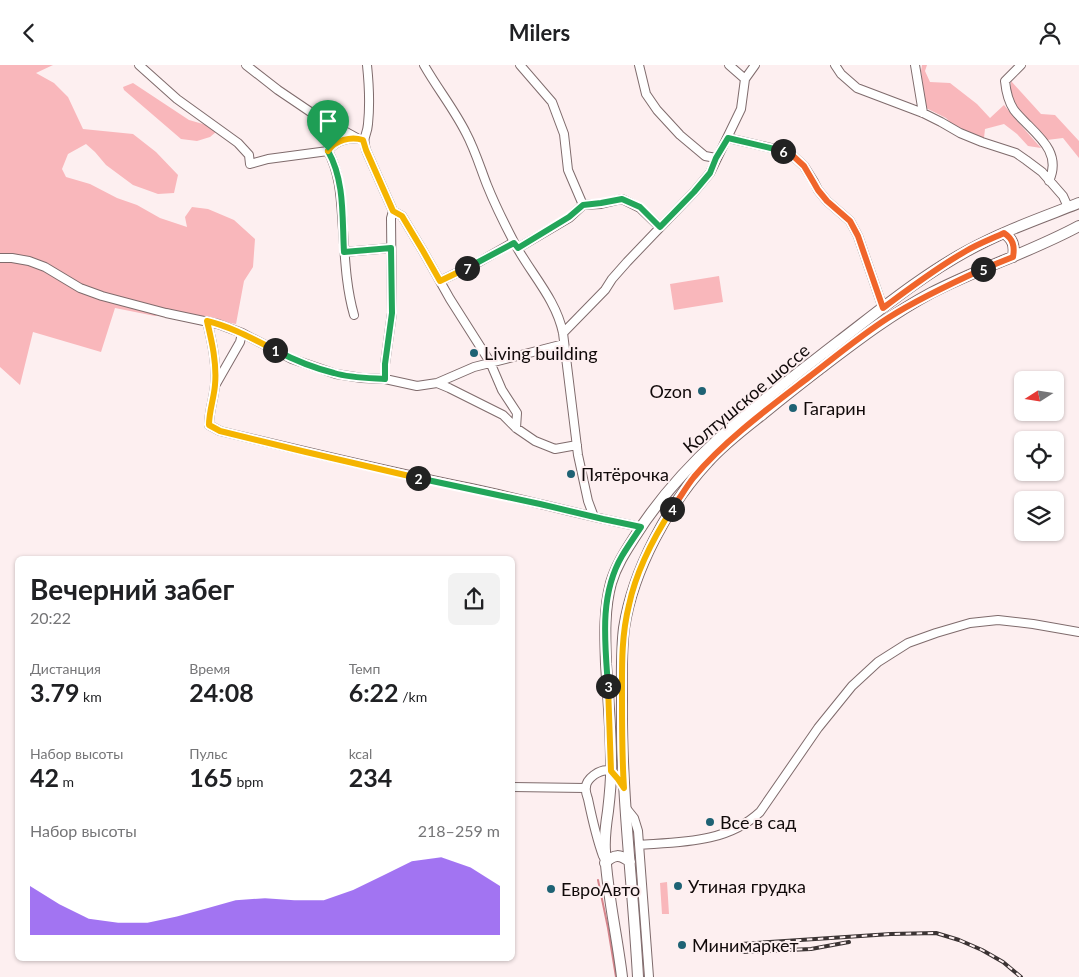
<!DOCTYPE html>
<html lang="ru">
<meta charset="utf-8">
<style>
:root{--surface:#fff;--page:#f2f2f2;--text:#202124;--muted:#757577;--accent:#7c3aed}
body{margin:0;font-family:Lato,sans-serif;background:var(--page);color:var(--text);height:100vh;display:flex;flex-direction:column;font-size:19px;white-space:nowrap}
*{box-sizing:border-box;margin:0}
p{font-size:16px;color:var(--muted)}
.icon{flex:none;width:28px;height:28px;fill:none;stroke:currentColor;stroke-width:2;stroke-linecap:round;stroke-linejoin:round}
.map{position:relative;flex:1;overflow:hidden}
.details{position:absolute;left:15px;top:491px;width:500px;height:405px;display:flex;flex-direction:column;background:var(--surface);border-radius:8px;box-shadow:0 1px 4px #0004}
.details>*{flex:none}
.needle{width:32px;rotate:258deg}
.buttons{position:absolute;left:1014px;top:306px;display:grid;gap:10px}
.buttons a{display:grid;place-items:center;width:50px;height:50px;border-radius:8px;background:var(--surface);box-shadow:0 1px 4px #0004;font-size:25px}
.pin{position:absolute;display:grid;place-items:center;width:42px;height:42px;color:#fff;margin:-51px -21px;border-radius:50% 50% 50% 0;rotate:-45deg;box-shadow:0 0 5px #0007}
.pin .icon{rotate:45deg}
.km{position:absolute;width:25px;height:25px;margin:-12px;border-radius:50%;background:#222;color:#fff;font-size:14px;line-height:25px;text-align:center}
.round{display:grid;place-items:center;flex:none;width:52px;height:52px;border-radius:8px;background:var(--page)}
.overview{display:flex;align-items:center;justify-content:space-between;height:85px;padding:0 15px}
h1{font-size:28px;font-weight:700;line-height:38px}
.figures{display:grid;grid-template-columns:repeat(3,1fr);gap:8px;height:85px;padding:5px 15px}
.figures div{display:grid;align-content:center}
.figures b{font-size:25px;font-weight:700}
.figures small{font-size:14px;font-weight:400}
.figures p{font-size:14px}
.chart{height:140px;padding:10px 15px}
.chart p{display:flex;justify-content:space-between}
.chart svg{width:100%;height:90px;margin-top:5px;fill:var(--accent);opacity:.7}
header{display:flex;justify-content:space-between;align-items:center;height:65px;padding:0 15px;background:var(--surface);font-size:22px;font-weight:700}
.map>svg:first-child{display:block}
</style>
<header><svg class="icon" aria-label="back" viewBox="0 0 24 24"><path d="M15 5l-7 7 7 7"/></svg>Milers<svg class="icon" aria-label="person" viewBox="0 0 24 24"><circle cx="12" cy="8" r="4"/><path d="M4 21q1-7 8-7t8 7"/></svg></header>
<div class="map">
<svg width="1079" height="912" viewBox="0 0 1079 912">
<rect width="100%" height="100%" fill="#fdeff0"/>
<path fill="#f9b7bb" d="M0 0H53L36 8 54 18 68 32 83 64 133 69 156 87 178 110 174 128 158 129 133 120 106 100 95 87 86 79 68 89 62 104 66 112 90 119 117 133 137 140 160 153 187 162 185 152 192 142 208 144 234 155 255 174 253 202 244 216 236 259 170 247 155 251 115 243 101 287 33 267 20 320 0 302Z
M922 0H927L925 6 930 17 950 18 977 39 990 53 1004 40 1018 57 1041 83 1028 81 1017 69 1004 59 985 64 984 73 954 61 946 53 926 43 921 6Z
M1011 16 1041 49 1055 50 1079 76V93L1063 73 1047 75 1017 43 1010 28Z
M133 18 189 55 210 61 216 67 210 72 197 76 181 74 124 25 123 22Z
M719 211 723 237 674 245 670 219Z
M632 760 635 766 645 912H642L640 863Z
M667 817 669 849H662L660 818Z"/>
<g fill="none" stroke-linecap="round" stroke-linejoin="round">
<path stroke="#d7858c" stroke-width="2" d="M598 815 608 863 616 912"/>
<g stroke="#7f6b6c" stroke-width="10">
<path id="minor" d="M139 0 177 34 238 78 249 90 250 99 268 94 328 86
M246 0 278 25 312 48 357 73
M367 0C369 19 370 40 368 59 367 72 362 70 366 85L393 146 402 151 423 186 450 234 490 297 502 325 517 348 516 363
M424 0C437 23 454 44 466 68 475 85 480 102 487 120 495 140 505 160 515 179 531 209 556 234 563 268L578 390 588 436 594 452
M520 0 552 37 564 69 568 105 583 140
M639 0 646 29 657 45 680 70 705 91 716 93
M729 0 745 14
M835 0 841 9 857 23 923 48 941 57 960 68 982 77 1016 88 1026 95 1042 107 1063 131 1068 142
M915 0 923 48
M1021 0 1005 16C1006 26 1008 36 1014 45 1017 49 1021 53 1025 57 1042 74 1061 90 1049 116
M728 73 780 85 791 89 804 101 814 117 818 125 827 136 850 156 858 171 883 243
M518 183 569 153 583 140 601 139 622 134 640 143 660 162
M344 187 391 183
M0 193H12L29 196 45 202 80 223 102 231 166 248 218 259 242 268 292 294 336 309 362 313 385 314 417 321 437 318 449 323 503 350 516 363 535 376 555 384 577 380
M440 216 479 197 514 177
M354 250C346 222 345 193 343 165 341 138 341 110 328 86 335 75 351 71 363 75
M207 256C212 277 217 299 215 320 214 333 209 346 209 360L220 366C303 386 387 406 471 423 528 435 584 451 641 462
M563 268 605 225 612 214 627 197 694 127 710 108 741 44 745 14 755 0
M385 314V299L392 248 391 153 393 146
M437 318 474 302 564 279
M216 319 240 277 242 268
M512 722 585 723
M626 743 634 753 638 766 649 912
M639 780C681 777 727 778 760 747L818 663 852 621 878 597 908 578 936 568 970 558 998 555 1033 559 1079 567
M603 791C596 772 592 753 588 734 587 731 585 726 586 722 586 717 590 713 594 710 610 699 616 709 624 723"/>
</g>
<g stroke="#7f6b6c" stroke-width="12">
<path id="major" d="M1004 168C1013 174 1015 181 1013 192
M605 798C614 789 620 789 630 797
M622 912C617 870 607 828 605 786 604 773 606 759 608 746 610 729 612 712 611 695 611 663 608 631 606 599 605 571 604 544 611 518 616 501 625 487 634 473 685 391 763 335 838 277 880 245 921 211 967 186 1003 166 1041 153 1079 138
M638 912C633 820 621 729 622 636 622 612 621 587 624 563 633 505 668 440 708 397 724 379 744 364 763 349 781 334 799 320 817 306 854 278 890 250 931 228 979 203 1031 187 1079 161"/>
</g>
<use href="#minor" stroke="#fff" stroke-width="8"/>
<use href="#major" stroke="#fff" stroke-width="10"/>
<g stroke="#3b3333" stroke-width="4">
<path id="rail" d="M741 879 891 869 936 868 959 875 982 885 1003 897 1021 912
M742 887 811 884 849 877"/>
</g>
<use href="#rail" stroke="#fdeff0" stroke-width="2" stroke-dasharray="5.5" stroke-linecap="butt"/>
</g>
<g fill="none" stroke-linecap="round" stroke-linejoin="round">
<g stroke="#fff" stroke-width="10">
<path id="split-1" d="M275 285C294 295 314 303 334 308 350 313 368 313 385 314V299L392 248 391 183 344 187C342 153 345 116 328 86"/>
</g>
<g stroke="#fff" stroke-width="10">
<path id="split-2" d="M275 285C253 274 232 262 207 256 212 277 217 299 215 320 214 333 209 346 209 360L220 366 306 387 418 413"/>
</g>
<g stroke="#fff" stroke-width="10">
<path id="split-3" d="M418 413 540 439 603 454 641 462C635 471 628 481 622 491 599 530 605 578 608 621"/>
</g>
<g stroke="#fff" stroke-width="10">
<path id="split-4" d="M608 621 611 706 618 714 624 723C622 693 622 664 622 635 622 603 621 572 629 540 636 507 654 472 672 444"/>
</g>
<g stroke="#fff" stroke-width="10">
<path id="split-5" d="M672 444C680 433 686 422 694 412 725 375 770 342 809 312 835 292 860 271 888 253 918 234 950 219 983 204"/>
</g>
<g stroke="#fff" stroke-width="10">
<path id="split-6" d="M783 86 791 89 804 101 814 118 818 125 827 136 850 156 858 171 883 243C910 223 936 203 966 186 978 179 991 174 1004 168 1013 174 1015 181 1013 192L983 204"/>
</g>
<g stroke="#fff" stroke-width="10">
<path id="split-7" d="M467 203 514 178 518 183 569 152 583 140 601 138 622 134 640 142 660 162 694 127 710 108 716 93 728 73 783 86"/>
</g>
<g stroke="#fff" stroke-width="10">
<path id="split-8" d="M328 86C335 75 351 71 363 75L366 85 393 146 402 151 423 186 440 216 467 203"/>
</g>
<use href="#split-1" stroke="#22a559" stroke-width="6"/>
<use href="#split-2" stroke="#f5b400" stroke-width="6"/>
<use href="#split-3" stroke="#22a559" stroke-width="6"/>
<use href="#split-4" stroke="#f5b400" stroke-width="6"/>
<use href="#split-5" stroke="#f0652b" stroke-width="6"/>
<use href="#split-6" stroke="#f0652b" stroke-width="6"/>
<use href="#split-7" stroke="#22a559" stroke-width="6"/>
<use href="#split-8" stroke="#f5b400" stroke-width="6"/>
</g>
<g fill="#1e6274" stroke="#fdeff0" stroke-width="2">
<circle cx="474" cy="288" r="5"/>
<circle cx="702" cy="326" r="5"/>
<circle cx="793" cy="343" r="5"/>
<circle cx="571" cy="409" r="5"/>
<circle cx="710" cy="757" r="5"/>
<circle cx="678" cy="821" r="5"/>
<circle cx="551" cy="824" r="5"/>
<circle cx="682" cy="880" r="5"/>
</g>
<g text-anchor="middle" dominant-baseline="central" stroke-width="4" stroke-linejoin="round" paint-order="stroke">
<g font-size="18" fill="#110a0a" stroke="#fdeff0" text-anchor="start">
<text x="484" y="288">Living building</text>
<text x="692" y="326" text-anchor="end">Ozon</text>
<text x="803" y="343">Гагарин</text>
<text x="581" y="409">Пятёрочка</text>
<text x="720" y="757">Все в сад</text>
<text x="688" y="821">Утиная грудка</text>
<text x="561" y="824">ЕвроАвто</text>
<text x="692" y="880">Минимаркет</text>
</g>
<g font-size="18" fill="#110a0a" stroke="#fdeff0">
<text transform="translate(746 333) rotate(-40)">Колтушское шоссе</text>
</g>
</g>
</svg>
<div class="buttons">
<a><svg class="needle" viewBox="-14 -14 28 28"><path d="M0-13l5 13h-10z" fill="#e53935"/><path d="M0 13l5-13h-10z" fill="#757577"/></svg></a>
<a><svg class="icon" aria-label="locate" viewBox="0 0 24 24"><circle cx="12" cy="12" r="6"/><path d="M12 2v4M12 18v4M2 12h4M18 12h4"/></svg></a>
<a><svg class="icon" aria-label="layers" viewBox="0 0 24 24"><path d="M12 4l9 5-9 5-9-5zM3 14l9 5 9-5"/></svg></a>
</div>
<div class="pin" style="left:328px;top:86px;background:#1e9e55"><svg class="icon" aria-label="arrive" viewBox="0 0 24 24"><path d="M6 21V4h12l-3 4 3 4H6"/></svg></div>
<b class="km" style="left:275px;top:285px">1</b>
<b class="km" style="left:418px;top:413px">2</b>
<b class="km" style="left:608px;top:621px">3</b>
<b class="km" style="left:672px;top:444px">4</b>
<b class="km" style="left:983px;top:204px">5</b>
<b class="km" style="left:783px;top:86px">6</b>
<b class="km" style="left:467px;top:203px">7</b>
<section class="details">
<div class="overview"><div><h1>Вечерний забег</h1><p>20:22</p></div><a class="round"><svg class="icon" aria-label="share" viewBox="0 0 24 24"><path d="M12 15V3M7 8l5-5 5 5M5 13v7h14v-7"/></svg></a></div>
<div class="figures">
<div><p>Дистанция</p><b>3.79<small> km</small></b></div>
<div><p>Время</p><b>24:08</b></div>
<div><p>Темп</p><b>6:22<small> /km</small></b></div>
</div>
<div class="figures">
<div><p>Набор высоты</p><b>42<small> m</small></b></div>
<div><p>Пульс</p><b>165<small> bpm</small></b></div>
<div><p>kcal</p><b>234</b></div>
</div>
<div class="chart"><p><span>Набор высоты</span>218–259 m</p>
<svg viewBox="0 0 160 44" preserveAspectRatio="none"><path d="M0 44V20L10 29L20 36L30 38L40 38L50 35L60 31L70 27L80 26L90 27L100 27L110 22L120 15L130 8L140 6L150 11L160 20V44z"/></svg>
</div>
</section>
</div>
